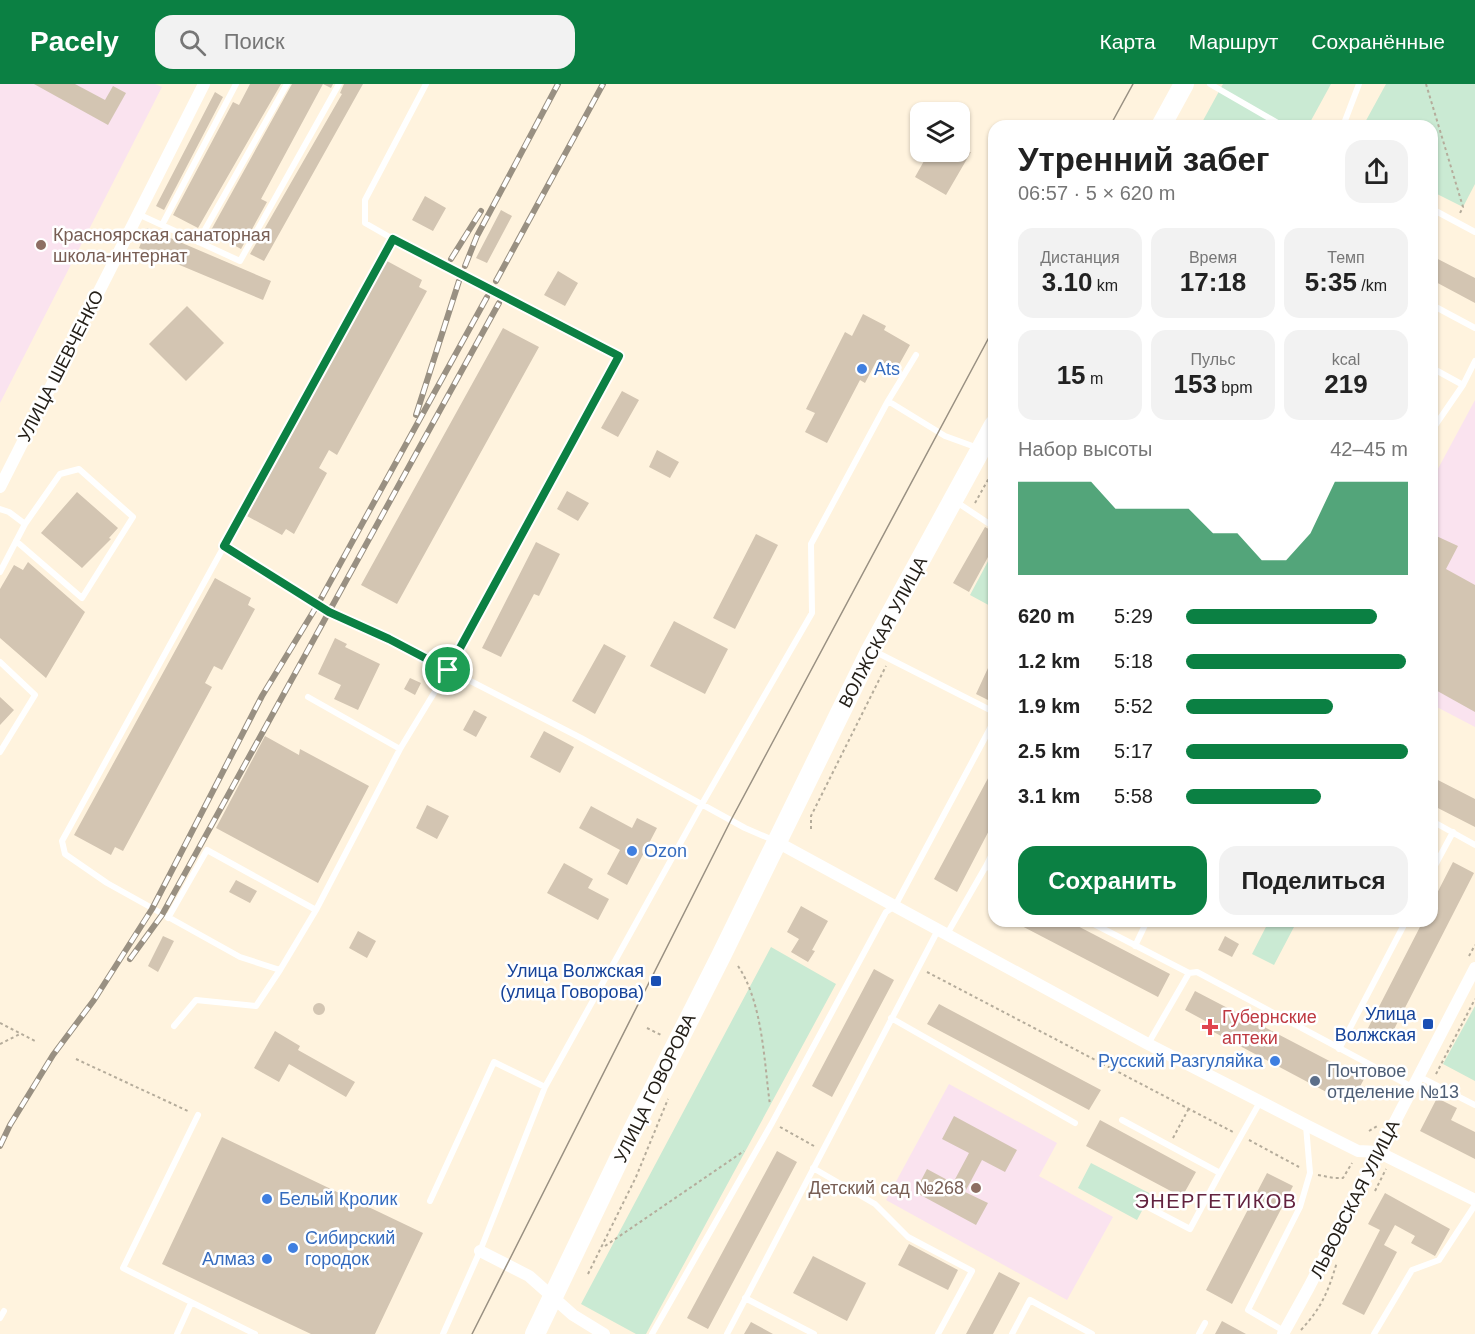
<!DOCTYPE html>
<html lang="ru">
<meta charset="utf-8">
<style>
:root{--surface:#fff;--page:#f2f2f2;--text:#222;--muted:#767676;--accent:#0b8043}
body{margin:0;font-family:Arial,sans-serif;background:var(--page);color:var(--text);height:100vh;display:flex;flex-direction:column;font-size:22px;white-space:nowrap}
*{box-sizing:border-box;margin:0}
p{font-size:20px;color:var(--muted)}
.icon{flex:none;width:33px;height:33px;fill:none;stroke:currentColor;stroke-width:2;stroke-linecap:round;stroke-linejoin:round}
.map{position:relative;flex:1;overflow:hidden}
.details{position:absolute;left:988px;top:36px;width:450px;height:807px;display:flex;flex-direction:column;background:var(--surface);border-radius:18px;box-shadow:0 2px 4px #0004}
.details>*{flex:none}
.tools{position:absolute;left:910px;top:18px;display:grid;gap:12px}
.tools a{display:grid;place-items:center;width:60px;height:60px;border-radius:12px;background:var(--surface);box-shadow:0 2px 4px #0004;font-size:30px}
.pin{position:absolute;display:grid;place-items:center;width:51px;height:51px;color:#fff;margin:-26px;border:3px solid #fff;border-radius:50%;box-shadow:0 2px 6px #0007}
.round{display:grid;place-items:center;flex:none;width:63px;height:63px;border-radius:18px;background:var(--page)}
.head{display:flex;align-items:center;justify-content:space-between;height:102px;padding:0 30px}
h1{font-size:33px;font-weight:800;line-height:45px}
.metrics{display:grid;grid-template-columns:repeat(3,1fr);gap:9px;height:102px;padding:6px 30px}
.metrics div{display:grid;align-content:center;border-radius:15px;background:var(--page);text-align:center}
.metrics b{font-size:26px;font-weight:800}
.metrics small{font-size:16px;font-weight:400}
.metrics p{font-size:16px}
.chart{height:168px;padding:12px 30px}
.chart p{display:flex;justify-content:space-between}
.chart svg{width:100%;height:108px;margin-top:6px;fill:var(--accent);opacity:.7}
.button{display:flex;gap:12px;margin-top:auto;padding:12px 30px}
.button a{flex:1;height:69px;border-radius:18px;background:var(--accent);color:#fff;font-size:24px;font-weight:800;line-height:69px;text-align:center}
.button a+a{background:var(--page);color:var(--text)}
ul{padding:0 30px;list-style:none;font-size:20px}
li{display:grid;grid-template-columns:96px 72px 1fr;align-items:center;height:45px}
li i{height:15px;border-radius:8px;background:var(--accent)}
header{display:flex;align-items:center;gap:36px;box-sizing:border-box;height:84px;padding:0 30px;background:var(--accent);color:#fff}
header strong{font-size:28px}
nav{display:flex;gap:33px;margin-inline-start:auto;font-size:21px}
.search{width:420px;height:54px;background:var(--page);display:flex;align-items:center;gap:15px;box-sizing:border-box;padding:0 21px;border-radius:18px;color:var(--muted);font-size:22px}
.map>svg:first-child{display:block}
</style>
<header>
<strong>Pacely</strong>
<div class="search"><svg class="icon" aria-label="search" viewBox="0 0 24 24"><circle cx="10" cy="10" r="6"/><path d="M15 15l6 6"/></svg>Поиск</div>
<nav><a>Карта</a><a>Маршрут</a><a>Сохранённые</a></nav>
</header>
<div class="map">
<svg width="1475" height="1250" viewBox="0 0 1475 1250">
<rect width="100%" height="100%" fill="#fff3de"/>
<path fill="#fae3ef" d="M0 0H155L162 3 0 319Z
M1475 316V643L1433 621V394Z
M949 1000 1057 1059 1039 1092 1113 1133 1067 1216 886 1116Z"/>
<path fill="#caead3" d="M1223 0H1331L1308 42H1200Z
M1386 0H1475V100L1463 123 1433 108 1432 42H1363Z
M994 466V524L970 511Z
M1269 837H1287L1295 841 1274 881 1252 870Z
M771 863 836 900 646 1250H636L581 1220Z
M1475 922V997L1443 980Z
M1091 1079 1151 1110 1137 1136 1078 1104Z"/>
<path fill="#d3c5b2" d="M34 0H75L105 16 113 2 126 9 108 41Z
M250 0H281L198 144 173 131 233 18 239 21Z
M292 0H333L331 4 323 0 261 115 267 118 241 165 210 148Z
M344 0H363L264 177 250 170 342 10 340 9Z
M215 8 223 13 164 126 156 122Z
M929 68H971L946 111 915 93Z
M425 112 446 124 433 147 412 136Z
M501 126 512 132 487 179 476 174Z
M147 144 271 197 263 216 139 164Z
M1432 172 1475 194V219L1432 196Z
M387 177 422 196 419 203 427 207 337 371 329 366 319 384 327 389 294 450 286 445 282 451 247 432Z
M558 187 578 199 565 222 544 211Z
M187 222 224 259 186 297 149 260Z
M863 230 886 242 884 246 910 261 896 286 877 276 865 299 860 296 827 359 805 348 815 329 806 325 845 248 852 252Z
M503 244 539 263 397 520 361 501Z
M622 307 639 316 618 353 601 344Z
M657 366 679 378 670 394 649 383Z
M567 407 589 419 578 437 557 425Z
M77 408 118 444 109 454 111 455 82 484 41 449Z
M985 443 994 448V462L969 508 953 499Z
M756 450 778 461 735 545 713 534Z
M1432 450 1458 462 1446 485 1475 501V628L1432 604Z
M536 458 560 470 539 512 534 510 501 573 482 564Z
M28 478 85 528 46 594 0 554V505L14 481 23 486Z
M215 494 251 514 248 521 255 525 222 586 214 582 205 599 212 603 123 767 115 763 111 771 74 751Z
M674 537 728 565 705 610 650 582Z
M335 554 347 560 345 563 380 580 358 626 334 615 341 601 318 590Z
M604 560 626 572 595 630 572 617Z
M994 571V619L976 610Z
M410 594 421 599 415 611 404 605Z
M0 613 14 626 0 641Z
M474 626 487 633 476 653 463 646Z
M544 647 574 663 560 689 530 673Z
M265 652 299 671 300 665 369 702 318 799 216 744Z
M994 683V737L957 808 934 795Z
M1432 693 1475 715V743L1432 721Z
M427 721 449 732 437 755 416 744Z
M591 722 632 744 637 734 657 744 627 801 607 790 620 766 579 744Z
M1453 778 1474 789 1387 959 1366 948 1423 837H1432V819Z
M564 779 593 795 588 804 609 815 598 836 547 809Z
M236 796 257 807 250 819 229 808Z
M801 822 828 837 812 866 815 867 808 878 791 868 799 855 787 848Z
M1012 837H1068L1170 890 1158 913Z
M358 847 376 857 367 874 349 864Z
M163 852 174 857 158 888 148 882Z
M1225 852 1239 860 1232 873 1218 866Z
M874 885 894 896 832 1013 812 1002Z
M1195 907 1364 995 1354 1014 1336 1005 1332 1011 1206 944 1209 939 1185 926Z
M313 925a6 6 0 1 1 12 0a6 6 0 1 1-12 0Z
M939 920 1101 1006 1089 1026 927 940Z
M275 947 300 962 298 966 355 998 346 1013 289 980 279 998 254 984Z
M1437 1014 1457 1024 1451 1036 1475 1048V1075L1420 1047Z
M954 1032 1017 1066 1005 1088 982 1076 965 1108 988 1119 976 1141 915 1108 927 1085 953 1099 969 1069 942 1055Z
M1100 1036 1196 1088 1182 1113 1086 1062Z
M222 1053 423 1149 375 1250H311L162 1180Z
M777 1067 797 1078 708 1245 687 1234Z
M1267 1089 1293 1102 1232 1220 1206 1206Z
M1385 1109 1450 1145 1435 1172 1411 1159 1415 1152 1395 1141 1384 1161 1397 1168 1364 1231 1342 1220 1380 1146 1368 1140Z
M909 1160 958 1186 948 1206 898 1181Z
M813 1172 866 1199 847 1237 793 1209Z
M999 1188 1020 1199 993 1250H966Z
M1222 1237 1246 1250H1215Z
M751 1238 773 1250H744Z"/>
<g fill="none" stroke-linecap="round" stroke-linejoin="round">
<path stroke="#b5ac9b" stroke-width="2" stroke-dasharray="3 3" stroke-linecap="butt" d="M1426 0 1463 123 1460 129
M975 419 994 385
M811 745V732L886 582
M1469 872 1475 861
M738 882C763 919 764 978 770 1021
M927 888 1233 1048
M0 939 35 957
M647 944 663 952
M0 960 20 950
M76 975 190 1028
M1436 990 1475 915
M780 1043 814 1062
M1369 1047 1379 1041
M1173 1054 1189 1024
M1249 1056 1299 1083
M1318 1091 1334 1094H1343L1352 1079
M1375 1107 1386 1085
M605 1162 744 1067
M588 1190 636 1093 668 1015
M1301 1246C1322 1223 1328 1208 1337 1178"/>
<path stroke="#fff" stroke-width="6" d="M1210 0 1283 42
M1343 42 1359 0
M1432 125 1475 148
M138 130 240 177 339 0
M162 141 236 0
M198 158 287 0
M1432 221 1475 244
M1432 284 1463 301 1475 277
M888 317 945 352 978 364
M1432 346 1463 301
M955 417 994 443
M0 425 9 428 25 440
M224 462 329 528 389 555 581 654 745 744 773 756
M0 488 25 440 60 390 79 385 133 433 82 514 16 457
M874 567 994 628
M0 578 35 611 0 668
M308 613 400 665
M1432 737 1475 761
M986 782 994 766
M1432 787 1453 748
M168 834 207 766 316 826
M1088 837 1189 889 1197 888 1412 1003
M947 850 986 782 994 787
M1135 862 1147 837
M280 886 240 873 107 799 65 770 62 757 393 155
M891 934 1075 1039
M174 942 196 916 256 922 280 886 316 826 400 665 448 586 619 272 393 155 365 139V116L426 0
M1148 960 1189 889
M1339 965 1406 837
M1418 992 1475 1021
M198 1031 123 1184 255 1250
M1122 1036 1220 1089 1260 1018
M813 1084 875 1120 908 1153 972 1187 938 1250
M430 1117 494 978 545 1003
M1148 1123 1190 1145 1220 1089
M745 1214 814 1250
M0 1234 4 1227
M1284 1247 1248 1226 1300 1123 1310 1089 1306 1042
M177 1250 191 1219
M443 1250 480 1167 545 1003 702 720 812 529 811 460 888 317 916 271
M652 1250 772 1039 886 828 895 822 994 637
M727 1250 938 846
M1012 1250 1030 1216 1092 1250
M1199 1250 1205 1239
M1374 1250 1412 1186 1439 1176 1475 1121"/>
<path stroke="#fff" stroke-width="12" d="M0 403 204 0
M777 758 1148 960 1306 1041 1358 1067 1378 1068 1475 1116
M480 1167 529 1192 573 1231 604 1250
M1283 1250 1309 1203 1475 884"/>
<path stroke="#fff" stroke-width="20" d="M1161 42 1184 0
M535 1250 633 1046 721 872 871 566 994 341"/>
<path stroke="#999082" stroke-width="1.5" d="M1110 42 1133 0
M472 1250 731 736 994 244"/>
<g stroke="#999082" stroke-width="6">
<path id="rail" d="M451 175 481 127
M465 182 477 152 558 0
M496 197 603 0
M416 331 459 197
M130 875 162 831 499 219
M0 1062 10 1041 53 971 94 916 152 825 262 612 318 520 487 213"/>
</g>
<use href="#rail" stroke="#fff" stroke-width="4" stroke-dasharray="11" stroke-linecap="butt"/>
</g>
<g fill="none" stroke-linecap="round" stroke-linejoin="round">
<g stroke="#fff" stroke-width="12">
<path id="route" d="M393 155 619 272 448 586 389 555 329 528 224 462Z"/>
</g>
<use href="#route" stroke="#0b8043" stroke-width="8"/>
</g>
<g fill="#8d6e63" stroke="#fff" stroke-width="2">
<circle cx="41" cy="161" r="6"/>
<circle cx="976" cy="1104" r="6"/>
</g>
<g fill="#3f7fe0" stroke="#fff" stroke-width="2">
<circle cx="862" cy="285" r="6"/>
<circle cx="632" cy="767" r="6"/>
<circle cx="1275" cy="977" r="6"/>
<circle cx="267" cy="1115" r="6"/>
<circle cx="293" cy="1164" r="6"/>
<circle cx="267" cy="1175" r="6"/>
</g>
<g fill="#1a4fb4" stroke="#fff" stroke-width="2">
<rect x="650" y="891" width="12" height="12" rx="3"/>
<rect x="1422" y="934" width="12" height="12" rx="3"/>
</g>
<path fill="#e0444e" stroke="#fff" stroke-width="2" d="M1207 934h6v6h6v6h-6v6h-6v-6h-6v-6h6z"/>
<circle fill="#5c6f8a" stroke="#fff" stroke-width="2" cx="1315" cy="997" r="6"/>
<g text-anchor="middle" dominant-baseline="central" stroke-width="5" stroke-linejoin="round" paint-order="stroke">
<g font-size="18" fill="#785e54" stroke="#fff" text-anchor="start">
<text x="53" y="151">Красноярская санаторная<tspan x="53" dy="21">школа-интернат</tspan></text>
<text x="964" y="1104" text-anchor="end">Детский сад №268</text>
</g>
<g font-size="18" fill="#221d16" stroke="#fff">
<text transform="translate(61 282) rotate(-63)">УЛИЦА ШЕВЧЕНКО</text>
<text transform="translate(883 548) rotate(-62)">ВОЛЖСКАЯ УЛИЦА</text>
<text transform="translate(655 1004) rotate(-64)">УЛИЦА ГОВОРОВА</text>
<text transform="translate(1355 1115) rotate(-63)">ЛЬВОВСКАЯ УЛИЦА</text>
</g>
<g font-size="18" fill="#366cbe" stroke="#fff" text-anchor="start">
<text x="874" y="285">Ats</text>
<text x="644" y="767">Ozon</text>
<text x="1263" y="977" text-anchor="end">Русский Разгуляйка</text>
<text x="279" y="1115">Белый Кролик</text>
<text x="305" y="1154">Сибирский<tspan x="305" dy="21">городок</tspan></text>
<text x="255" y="1175" text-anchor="end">Алмаз</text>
</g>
<g font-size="18" fill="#164399" stroke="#fff" text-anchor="end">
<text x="644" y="887">Улица Волжская<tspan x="644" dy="21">(улица Говорова)</tspan></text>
<text x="1416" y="930">Улица<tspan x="1416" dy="21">Волжская</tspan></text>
</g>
<g font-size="18" fill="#be3a42" stroke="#fff" text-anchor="start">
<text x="1222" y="933">Губернские<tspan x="1222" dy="21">аптеки</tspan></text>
</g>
<g font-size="18" fill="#4e5e75" stroke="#fff" text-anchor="start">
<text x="1327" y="987">Почтовое<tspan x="1327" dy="21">отделение №13</tspan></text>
</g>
<g font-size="20" letter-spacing="1.5" fill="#63223f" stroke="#fff">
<text x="1216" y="1117">ЭНЕРГЕТИКОВ</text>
</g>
</g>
</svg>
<div class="tools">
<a><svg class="icon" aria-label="layers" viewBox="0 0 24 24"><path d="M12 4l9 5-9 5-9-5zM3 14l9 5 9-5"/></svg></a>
</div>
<div class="pin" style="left:448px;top:586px;background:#1e9e55"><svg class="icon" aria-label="arrive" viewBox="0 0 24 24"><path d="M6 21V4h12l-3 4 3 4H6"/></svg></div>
<section class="details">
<div class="head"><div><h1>Утренний забег</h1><p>06:57 · 5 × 620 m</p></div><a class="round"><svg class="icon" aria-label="share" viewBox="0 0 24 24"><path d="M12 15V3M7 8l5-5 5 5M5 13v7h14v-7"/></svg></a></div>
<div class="metrics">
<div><p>Дистанция</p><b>3.10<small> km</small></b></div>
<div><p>Время</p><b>17:18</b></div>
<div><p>Темп</p><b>5:35<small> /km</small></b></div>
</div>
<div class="metrics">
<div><b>15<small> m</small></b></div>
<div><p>Пульс</p><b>153<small> bpm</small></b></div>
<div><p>kcal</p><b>219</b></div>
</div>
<div class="chart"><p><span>Набор высоты</span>42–45 m</p>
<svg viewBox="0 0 160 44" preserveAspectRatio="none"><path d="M0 44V6L10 6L20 6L30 6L40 17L50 17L60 17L70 17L80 27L90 27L100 38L110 38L120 27L130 6L140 6L150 6L160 6V44z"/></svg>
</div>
<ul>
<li><b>620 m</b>5:29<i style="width:86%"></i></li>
<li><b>1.2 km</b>5:18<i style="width:99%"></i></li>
<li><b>1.9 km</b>5:52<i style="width:66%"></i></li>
<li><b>2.5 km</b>5:17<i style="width:100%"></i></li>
<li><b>3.1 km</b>5:58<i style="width:61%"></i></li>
</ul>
<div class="button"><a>Сохранить</a><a>Поделиться</a></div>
</section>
</div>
